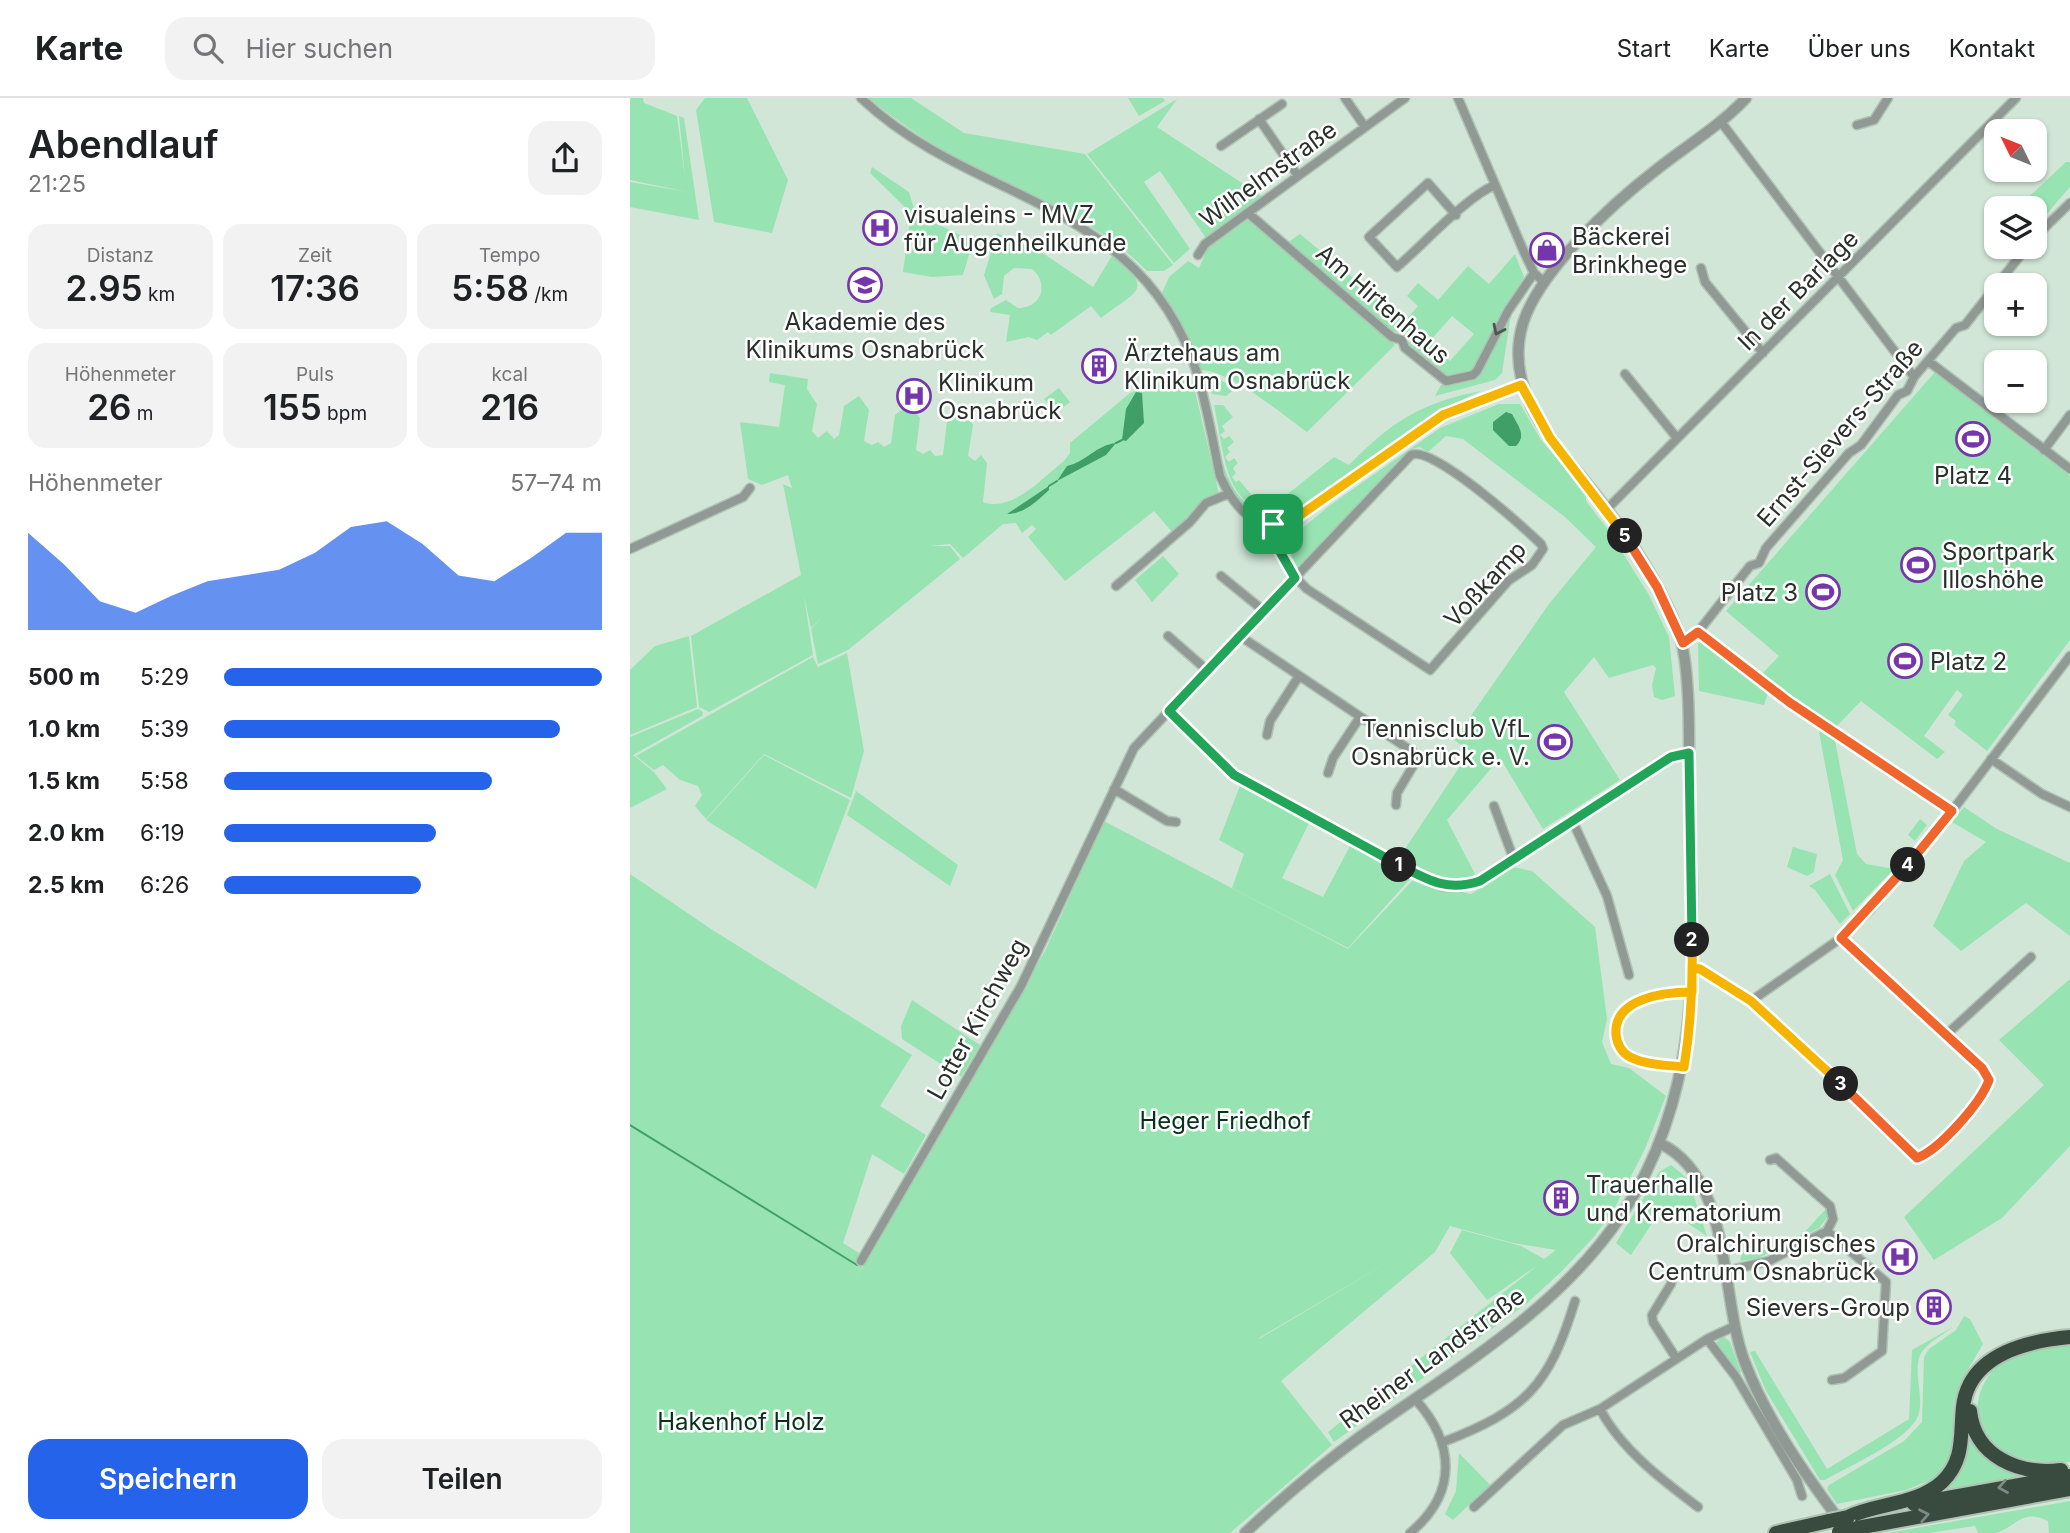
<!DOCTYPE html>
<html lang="de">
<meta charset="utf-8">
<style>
:root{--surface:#fff;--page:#f2f2f2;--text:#202124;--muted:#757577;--line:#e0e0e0;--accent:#2563eb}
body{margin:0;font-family:Inter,sans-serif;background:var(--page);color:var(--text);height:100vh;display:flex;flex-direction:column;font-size:26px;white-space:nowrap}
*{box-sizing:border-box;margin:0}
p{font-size:23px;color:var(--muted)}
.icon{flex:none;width:38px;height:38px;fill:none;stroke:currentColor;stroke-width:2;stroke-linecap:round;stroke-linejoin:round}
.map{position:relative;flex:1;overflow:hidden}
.side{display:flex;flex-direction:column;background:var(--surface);width:630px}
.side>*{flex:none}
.needle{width:46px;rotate:313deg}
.tools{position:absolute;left:1354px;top:21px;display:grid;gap:14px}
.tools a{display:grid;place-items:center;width:63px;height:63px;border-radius:14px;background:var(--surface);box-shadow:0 2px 5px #0004;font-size:35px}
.pin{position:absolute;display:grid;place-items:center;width:60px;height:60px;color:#fff;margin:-30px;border-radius:14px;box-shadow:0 4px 10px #0006}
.km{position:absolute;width:35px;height:35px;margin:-18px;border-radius:50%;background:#222;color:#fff;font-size:19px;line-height:35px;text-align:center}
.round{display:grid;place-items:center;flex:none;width:74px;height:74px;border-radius:21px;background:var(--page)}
.headline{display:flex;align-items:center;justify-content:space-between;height:119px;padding:0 28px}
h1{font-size:38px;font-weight:600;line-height:52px}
.figures{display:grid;grid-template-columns:repeat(3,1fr);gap:10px;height:119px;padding:7px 28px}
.figures div{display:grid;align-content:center;border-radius:18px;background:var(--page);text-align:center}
.figures b{font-size:35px;font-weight:600}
.figures small{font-size:19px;font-weight:400}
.figures p{font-size:19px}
.chart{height:196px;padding:14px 28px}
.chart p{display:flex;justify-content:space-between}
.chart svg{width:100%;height:126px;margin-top:7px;fill:var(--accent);opacity:.7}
.cta{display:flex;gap:14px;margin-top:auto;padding:14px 28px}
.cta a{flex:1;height:80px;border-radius:21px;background:var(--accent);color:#fff;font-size:28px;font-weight:600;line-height:80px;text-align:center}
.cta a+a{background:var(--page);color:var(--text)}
ul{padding:0 28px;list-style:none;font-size:23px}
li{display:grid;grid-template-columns:112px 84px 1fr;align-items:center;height:52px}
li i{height:18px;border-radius:9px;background:var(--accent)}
header{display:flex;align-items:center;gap:42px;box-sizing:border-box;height:98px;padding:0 35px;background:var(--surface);border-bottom:2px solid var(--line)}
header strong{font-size:33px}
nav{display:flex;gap:38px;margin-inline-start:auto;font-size:24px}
.search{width:490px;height:63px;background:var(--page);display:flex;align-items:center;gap:18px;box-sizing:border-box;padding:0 24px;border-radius:21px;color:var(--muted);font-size:26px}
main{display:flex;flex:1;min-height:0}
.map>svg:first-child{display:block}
</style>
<header>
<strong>Karte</strong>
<div class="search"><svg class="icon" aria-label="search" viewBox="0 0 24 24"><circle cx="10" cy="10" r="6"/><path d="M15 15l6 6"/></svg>Hier suchen</div>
<nav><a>Start</a><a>Karte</a><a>Über uns</a><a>Kontakt</a></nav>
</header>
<main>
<section class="side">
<div class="headline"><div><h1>Abendlauf</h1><p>21:25</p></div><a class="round"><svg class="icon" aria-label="share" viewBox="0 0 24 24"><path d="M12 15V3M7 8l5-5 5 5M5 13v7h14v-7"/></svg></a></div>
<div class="figures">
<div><p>Distanz</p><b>2.95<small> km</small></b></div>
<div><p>Zeit</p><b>17:36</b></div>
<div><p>Tempo</p><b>5:58<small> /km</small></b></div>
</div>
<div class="figures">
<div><p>Höhenmeter</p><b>26<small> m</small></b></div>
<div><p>Puls</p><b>155<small> bpm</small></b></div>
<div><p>kcal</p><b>216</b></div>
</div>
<div class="chart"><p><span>Höhenmeter</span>57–74 m</p>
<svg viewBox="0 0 160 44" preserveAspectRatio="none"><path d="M0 44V10L10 21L20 34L30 38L40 32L50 27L60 25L70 23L80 17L90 8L100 6L110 14L120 25L130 27L140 19L150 10L160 10V44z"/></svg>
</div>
<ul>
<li><b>500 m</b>5:29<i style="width:100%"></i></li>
<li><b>1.0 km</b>5:39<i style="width:89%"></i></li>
<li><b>1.5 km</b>5:58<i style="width:71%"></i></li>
<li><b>2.0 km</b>6:19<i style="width:56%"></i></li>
<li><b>2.5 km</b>6:26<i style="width:52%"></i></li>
</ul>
<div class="cta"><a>Speichern</a><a>Teilen</a></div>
</section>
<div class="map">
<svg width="1440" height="1435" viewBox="0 0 1440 1435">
<rect width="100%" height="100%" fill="#d1e6d7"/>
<path fill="#98e3b2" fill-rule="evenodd" d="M0 0H13L14 5 47 18 55 79 49 18 54 20 69 122 0 109V84L58 94 0 82Z
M75 0H117L158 82 142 135 84 124 66 12Z
M238 0H281L334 35 455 56 543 167 534 173H517C461 116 391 96 323 58 293 41 265 21 238 0Z
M498 0H533L535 3 509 18Z
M547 1 527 29 633 99 576 140 530 73 514 84 560 151 544 165 457 56Z
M1436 64H1440V89L1406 128 1405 110H1387Z
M242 69 279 94 283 108 303 124 349 146 346 155 340 153 333 177 302 179 273 174 281 115 240 75Z
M619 121 765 247 677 334C650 315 602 273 570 272L553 230 532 195 539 179 558 163 569 170 578 150Z
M367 135 411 154 463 189 483 156C524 193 509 191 471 220L461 208 421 237 418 234 407 242 399 239 376 244 380 217 360 214 361 210 376 202 388 210C411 210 420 186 402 171L384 170 374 178 372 196 364 201 354 177Z
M670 136 775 223 788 208 777 198 788 185 808 202 838 168 859 186 885 156 894 179 841 276 817 281 778 246 783 240 775 233 762 234 657 145ZM822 218 844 236 820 263 799 244Z
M881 216 872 275 865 282 805 298 811 287 850 278Z
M1305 274 1440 378V542L1357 653 1324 627 1326 623 1318 617 1333 597 1327 592 1294 638 1315 654 1307 661 1231 603 1204 631 1130 578 1149 558 1096 513Z
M140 275 178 281 177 291 187 306 182 333 188 340 197 333 204 341 209 337 214 308 229 298 239 312 234 343 242 347 248 344 254 349 261 345 265 317 279 306 290 320 286 352 293 356 300 352 305 358 313 357 317 323 332 313 343 327 338 358 345 363 351 357 357 365 353 404C382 415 412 380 434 363L440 355V345L500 295 531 284 562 280 589 396 572 403 543 435 524 413 435 483 398 439 406 431 402 427 392 435 386 425 373 426 333 460 320 446 300 448H320L330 461 218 552 188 566 181 531 194 517 181 530 174 498 183 557 79 614 69 609 61 538 171 477 153 386 162 390 158 377 132 387 118 381 110 324 149 329 155 287 139 284Z
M581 278 606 290 596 298 582 296 578 280Z
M429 290 440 304 425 316 414 301Z
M851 293C794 316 749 368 699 390 683 397 671 413 653 417 635 421 614 406 605 390 592 366 590 334 584 307H593L603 319 592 328 595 333 590 337 594 341 599 338 604 344 597 350 600 354 595 359 599 364 604 360 608 365 603 370 606 375 602 379 606 384 609 382 632 409 635 407 639 411 704 359 719 367C761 324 792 304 851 293Z
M869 306H890L911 342 956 394V403L979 433 1019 497 1039 539 1045 598 1032 602 1024 599 1022 587 1026 570 1023 567 979 580 964 559 934 594 990 682 913 731 870 660 817 722 847 780 819 783 769 760 840 653 824 642 919 506 966 449 935 419 833 341 816 338 798 354 790 349 781 351 671 470 666 467 656 444 699 408 810 330Z
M581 308C590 348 591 396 632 416L631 418C598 406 593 372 586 341 584 331 579 318 581 308Z
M533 458 549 476 522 504 505 482Z
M59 538 67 609 0 637V572L25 548Z
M1073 541 1139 592 1134 607 1069 593 1068 546Z
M217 555 234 653 221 700 134 656 76 721 65 708 72 697 68 688 50 682 33 667 24 672 6 658 183 559 188 569Z
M68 611 73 614 72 618 3 657 23 673 37 691 0 710V639Z
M1193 632 1204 640 1206 648 1227 756 1236 766 1264 771 1223 813 1205 777 1213 762 1189 634Z
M134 657 220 702 186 791 76 722Z
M611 685 680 723 652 780 693 799 720 748 780 781 718 850 602 790 614 756 589 742Z
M226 693 328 767 320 788 217 717Z
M1334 709 1367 731 1440 765V838L1396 805 1331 853 1303 828 1334 763 1356 744 1322 724Z
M1290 721 1297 727 1285 743 1278 737Z
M474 723 718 851 782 783 841 796 883 769 902 773 965 829 977 921 972 944 981 966 999 970 1036 998 1015 1051 984 1111 963 1140 930 1175 896 1206 704 1344 698 1334 908 1167 857 1202 820 1155 832 1132 891 1148 914 1161 926 1152 883 1145 820 1128 805 1154 651 1283 702 1347 600 1435H0V776L81 831 282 957 250 1008 296 1037 274 1076 242 1056 213 1145 237 1160 227 1179 415 853ZM770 1157 629 1241V1240Z
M1163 749 1187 756 1184 774 1177 778 1157 769Z
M1200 776 1220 816 1210 826 1185 792 1179 788Z
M1440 881V1048L1372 1120 1304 1162 1274 1119 1414 987 1369 942Z
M282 902 350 947 331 979 272 941 271 928Z
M1041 1067 1058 1081 1077 1138 1033 1109 1001 1157 986 1145 1029 1074Z
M1196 1111 1199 1117 1189 1130 1162 1144C1177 1134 1184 1123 1196 1111Z
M1152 1147 1129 1160 1110 1163 1113 1153 1115 1157Z
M1334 1218 1340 1221 1353 1246 1330 1285 1324 1305 1322 1351 1315 1368 1303 1381 1276 1392 1207 1406 1197 1391 1199 1387 1274 1343 1292 1324 1294 1259 1299 1251 1326 1232Z
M1323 1229C1313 1237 1296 1245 1290 1257 1282 1277 1297 1304 1286 1322 1272 1345 1219 1368 1195 1382H1190L1136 1293 1120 1254 1125 1253 1197 1371 1279 1321 1282 1252Z
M1093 1238 1100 1244 1111 1274 1108 1276 1087 1249V1244Z
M1440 1247V1364C1401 1367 1340 1356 1348 1304 1350 1290 1358 1276 1368 1267 1387 1251 1417 1249 1440 1247Z
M1337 1332C1354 1361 1369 1370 1401 1376L1307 1394Z
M829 1355 860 1387 823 1422 815 1416 826 1393Z
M1440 1403V1435H1419L1418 1423C1391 1409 1385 1431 1365 1435 1360 1435 1353 1435 1348 1435L1345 1428 1298 1435H1257Z"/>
<path fill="#409e67" d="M506 294 512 295 514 325 496 343 492 342 496 311Z
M876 314 882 316C888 328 897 337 886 348H879L863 332V324Z
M486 345 476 357 427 383 437 368C456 364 466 347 486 345Z
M419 388V392C407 403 394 416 377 416Z"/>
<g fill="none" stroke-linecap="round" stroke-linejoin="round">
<path stroke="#409e67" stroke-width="2" d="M486 345 492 342
M419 388 427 383
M0 1027 227 1167"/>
<g stroke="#afc2b4" stroke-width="11">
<path id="minor" d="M231 0C273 40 324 65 375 89 465 132 535 174 567 275 577 308 583 344 590 378 606 413 626 436 666 420L812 317 891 287
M715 0 735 29
M828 0 894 154 904 175 913 183
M629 21 668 78
M1091 24 1284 279
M1227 27 1244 22 1258 0
M591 48 652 6
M618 115 762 239 772 242 775 250 816 283 843 277 847 273 878 213 904 175
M826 117 798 85 739 139 767 169C793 147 836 99 865 87
M1405 139 1440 105
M568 157 575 146 601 127 775 0
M1071 170 1075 184 1133 255
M1298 263 1440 371
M995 276 1047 340
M1414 352 1440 317
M977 411 1386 0
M0 451 113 399 120 390
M591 478 634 513
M486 488 560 424 576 405 598 396
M1068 534 1159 604 1322 713
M538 538 578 573
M610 538 783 654 786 663 767 695 766 707
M1053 545 1068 534 1120 468 1129 465 1136 450 1219 355 1231 347 1268 297 1277 293 1284 279 1326 230 1335 227 1397 149
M539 613 604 677 813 789H832L851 784 1041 659 1059 655
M637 637 640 623 669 578
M1361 661 1412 696 1440 709
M698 675 703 660 730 619
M484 691 537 723 546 724
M864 708 884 762
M943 724 977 798 999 877
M1062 870 1070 871 1121 903 1193 967 1287 1060C1309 1052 1352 1005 1359 983L1352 969 1211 840
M1121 903 1211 840 1240 812 1322 713 1440 558
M1317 936 1401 859
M1053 969C1037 967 1016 967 1000 959 992 954 987 946 986 937 983 900 1035 894 1062 894
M1140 1062 1146 1060 1200 1108 1203 1121 1197 1133
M231 1163 391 888 504 650 781 357C802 346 893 429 911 446L913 451 902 467 878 483 800 572 677 491C659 474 643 452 643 426
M1096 1173 1139 1163 1197 1133 1256 1184 1252 1253 1214 1280 1202 1282
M1044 1174 1041 1186 1022 1217 1023 1224 1046 1260
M1077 1241 1106 1279 1167 1382 1172 1398
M970 1311C991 1351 1032 1382 1068 1409
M813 1344C896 1312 919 1288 945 1203
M844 1409 933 1327 970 1311 1077 1241 1105 1228
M780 1435C828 1395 825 1345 785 1301"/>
</g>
<g stroke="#afc2b4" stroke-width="13">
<path id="tertiary" d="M1029 1045C1102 1078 1090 1197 1114 1262 1135 1319 1174 1375 1210 1423
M615 1435C652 1400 690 1368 731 1338 824 1272 929 1212 993 1115 1080 982 1062 833 1059 683 1059 645 1061 566 1048 533 1032 490 1004 447 976 410 936 355 870 301 893 225 910 172 982 106 1026 72 1056 48 1090 28 1116 0"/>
</g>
<g stroke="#afc2b4" stroke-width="18">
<path id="motorway" d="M1340 1313C1345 1359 1389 1377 1431 1372
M1284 1406 1440 1378
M1218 1419C1247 1405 1287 1407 1312 1384 1335 1362 1330 1337 1333 1309 1339 1256 1397 1243 1440 1239
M1227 1430 1440 1391
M1146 1435 1199 1423"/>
</g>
<use href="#minor" stroke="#909993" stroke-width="8"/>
<use href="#tertiary" stroke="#909993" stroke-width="10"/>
<use href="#motorway" stroke="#394a3e" stroke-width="14"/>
<g stroke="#afc2b4" stroke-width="18" stroke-linecap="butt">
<path id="motorway-bridge" d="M1199 1423 1218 1419
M1209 1434 1227 1430"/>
</g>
<use href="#motorway-bridge" stroke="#394a3e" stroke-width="14"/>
</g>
<defs><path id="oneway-chevron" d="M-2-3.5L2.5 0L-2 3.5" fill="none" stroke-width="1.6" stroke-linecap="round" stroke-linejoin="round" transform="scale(1.75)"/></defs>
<use stroke="#4c554f" href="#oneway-chevron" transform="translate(868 232) rotate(116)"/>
<g stroke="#7e8982">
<use href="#oneway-chevron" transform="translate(1373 1389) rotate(170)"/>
<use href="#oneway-chevron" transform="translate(1294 1417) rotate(-11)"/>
</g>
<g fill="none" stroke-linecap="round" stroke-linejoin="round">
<g stroke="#fff" stroke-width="14">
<path id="split-1" d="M643 426 645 445 665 480 539 613 604 677 769 767"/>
</g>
<g stroke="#fff" stroke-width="14">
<path id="split-2" d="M769 767C798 782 817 794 850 783L1041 659 1059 655 1062 842"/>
</g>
<g stroke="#fff" stroke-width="14">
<path id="split-3" d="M1062 842C1063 885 1061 927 1054 969 1037 967 1016 967 1000 959 992 955 987 946 986 937 983 900 1035 894 1062 894V870L1070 871 1121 903 1211 986"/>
</g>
<g stroke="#fff" stroke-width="14">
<path id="split-4" d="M1211 986 1287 1060C1309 1052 1351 1005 1359 982L1352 970 1211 840 1278 767"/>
</g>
<g stroke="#fff" stroke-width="14">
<path id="split-5" d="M995 438 1027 489 1053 545 1068 534 1159 604 1322 713 1278 767"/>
</g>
<g stroke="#fff" stroke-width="14">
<path id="split-6" d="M643 426 666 420 813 317 891 287 920 340 995 438"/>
</g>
<use href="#split-1" stroke="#22a559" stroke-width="9"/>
<use href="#split-2" stroke="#22a559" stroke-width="9"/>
<use href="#split-3" stroke="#f5b400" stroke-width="9"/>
<use href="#split-4" stroke="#f0652b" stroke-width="9"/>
<use href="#split-5" stroke="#f0652b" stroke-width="9"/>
<use href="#split-6" stroke="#f5b400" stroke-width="9"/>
</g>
<defs>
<g id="hospital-ring" transform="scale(1.75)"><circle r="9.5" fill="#fff" stroke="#7536ab" stroke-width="1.5"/><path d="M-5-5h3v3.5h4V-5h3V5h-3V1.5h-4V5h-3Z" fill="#7536ab"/></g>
<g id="shop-ring" transform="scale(1.75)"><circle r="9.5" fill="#fff" stroke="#7536ab" stroke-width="1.5"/><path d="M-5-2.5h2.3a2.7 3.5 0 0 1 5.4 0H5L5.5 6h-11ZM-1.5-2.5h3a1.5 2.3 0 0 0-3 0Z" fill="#7536ab"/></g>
<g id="school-ring" transform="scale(1.75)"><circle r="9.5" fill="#fff" stroke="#7536ab" stroke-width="1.5"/><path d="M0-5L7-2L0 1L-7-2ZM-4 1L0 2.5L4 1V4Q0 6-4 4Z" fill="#7536ab"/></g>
<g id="building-ring" transform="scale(1.75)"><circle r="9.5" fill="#fff" stroke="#7536ab" stroke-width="1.5"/><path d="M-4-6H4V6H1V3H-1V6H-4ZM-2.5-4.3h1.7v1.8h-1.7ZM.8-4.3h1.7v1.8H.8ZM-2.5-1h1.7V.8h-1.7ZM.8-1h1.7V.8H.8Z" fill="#7536ab"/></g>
<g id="stadium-ring" transform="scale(1.75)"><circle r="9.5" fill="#fff" stroke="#7536ab" stroke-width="1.5"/><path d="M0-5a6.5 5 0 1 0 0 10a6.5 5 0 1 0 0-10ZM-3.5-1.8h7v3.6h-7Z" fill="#7536ab"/></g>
</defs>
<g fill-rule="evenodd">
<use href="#hospital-ring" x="250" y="130"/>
<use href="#shop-ring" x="917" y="152"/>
<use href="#school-ring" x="235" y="187"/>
<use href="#building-ring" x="469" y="268"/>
<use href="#hospital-ring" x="284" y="298"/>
<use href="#stadium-ring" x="1343" y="341"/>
<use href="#stadium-ring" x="1288" y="467"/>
<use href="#stadium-ring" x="1193" y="494"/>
<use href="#stadium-ring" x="1275" y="563"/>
<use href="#stadium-ring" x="925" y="644"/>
<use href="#building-ring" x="931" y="1100"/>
<use href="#hospital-ring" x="1270" y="1159"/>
<use href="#building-ring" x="1304" y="1209"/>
</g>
<g text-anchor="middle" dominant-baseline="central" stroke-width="5" stroke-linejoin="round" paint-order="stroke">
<g font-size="24" fill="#28302a" stroke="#fff">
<text transform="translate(638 76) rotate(-36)">Wilhelmstraße</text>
<text transform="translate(1168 192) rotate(-45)">In der Barlage</text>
<text transform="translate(753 206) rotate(41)">Am Hirtenhaus</text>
<text transform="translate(1210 335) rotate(-49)">Ernst-Sievers-Straße</text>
<text transform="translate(855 486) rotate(-47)">Voßkamp</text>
<text transform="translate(347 921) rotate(-61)">Lotter Kirchweg</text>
<text transform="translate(802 1260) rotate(-36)">Rheiner Landstraße</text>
</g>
<g font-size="24" fill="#28302a" stroke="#fff" text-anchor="start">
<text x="274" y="116">visualeins - MVZ<tspan x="274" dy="28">für Augenheilkunde</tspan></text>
<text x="942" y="138">Bäckerei<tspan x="942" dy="28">Brinkhege</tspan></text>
<text x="235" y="223" text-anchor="middle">Akademie des<tspan x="235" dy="28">Klinikums Osnabrück</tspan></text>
<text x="494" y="254">Ärztehaus am<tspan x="494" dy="28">Klinikum Osnabrück</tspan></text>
<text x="308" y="284">Klinikum<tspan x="308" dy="28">Osnabrück</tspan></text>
<text x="1343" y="377" text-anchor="middle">Platz 4</text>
<text x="1312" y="453">Sportpark<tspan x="1312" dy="28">Illoshöhe</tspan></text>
<text x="1168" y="494" text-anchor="end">Platz 3</text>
<text x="1300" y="563">Platz 2</text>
<text x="900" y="630" text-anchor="end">Tennisclub VfL<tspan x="900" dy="28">Osnabrück e. V.</tspan></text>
<text x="956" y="1086">Trauerhalle<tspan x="956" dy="28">und Krematorium</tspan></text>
<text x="1246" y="1145" text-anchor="end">Oralchirurgisches<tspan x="1246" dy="28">Centrum Osnabrück</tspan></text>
<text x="1280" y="1209" text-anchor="end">Sievers-Group</text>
</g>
<g font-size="24" fill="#09321b" stroke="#fff">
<text x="595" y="1022">Heger Friedhof</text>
<text x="111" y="1323">Hakenhof Holz</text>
</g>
</g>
</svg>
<div class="tools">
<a><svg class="needle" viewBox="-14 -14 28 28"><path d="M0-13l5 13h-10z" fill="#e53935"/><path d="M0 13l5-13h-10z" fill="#757577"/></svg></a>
<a><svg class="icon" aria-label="layers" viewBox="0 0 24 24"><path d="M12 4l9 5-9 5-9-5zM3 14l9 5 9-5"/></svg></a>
<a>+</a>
<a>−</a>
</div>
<div class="pin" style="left:643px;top:426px;background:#1e9e55"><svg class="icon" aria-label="arrive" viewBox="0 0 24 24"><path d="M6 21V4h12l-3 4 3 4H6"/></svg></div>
<b class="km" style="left:769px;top:767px">1</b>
<b class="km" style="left:1062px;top:842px">2</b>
<b class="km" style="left:1211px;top:986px">3</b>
<b class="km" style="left:1278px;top:767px">4</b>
<b class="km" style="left:995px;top:438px">5</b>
</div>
</main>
